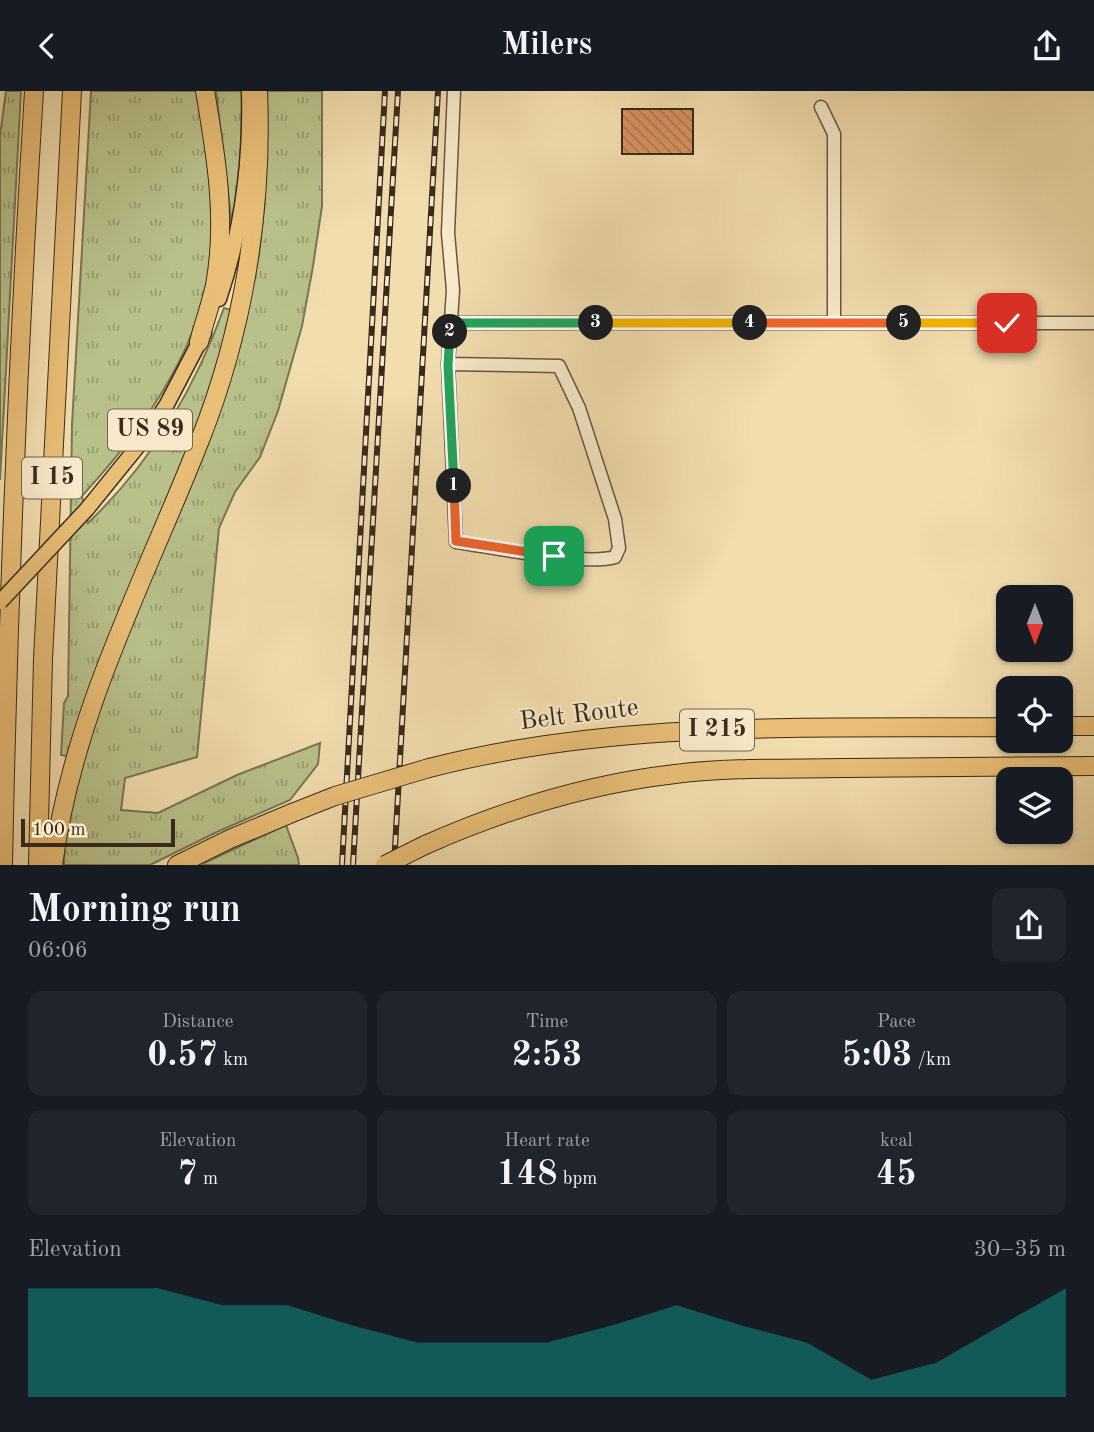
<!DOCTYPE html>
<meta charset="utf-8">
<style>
:root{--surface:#171b24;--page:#20242c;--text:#f1f3f6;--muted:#9ea1a6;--accent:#0f766e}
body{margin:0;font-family:"Old Standard TT",serif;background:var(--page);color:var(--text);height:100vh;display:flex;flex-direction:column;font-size:26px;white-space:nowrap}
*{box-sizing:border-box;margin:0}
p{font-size:23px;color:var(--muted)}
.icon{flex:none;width:38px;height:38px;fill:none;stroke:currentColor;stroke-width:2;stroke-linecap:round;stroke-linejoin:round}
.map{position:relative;height:774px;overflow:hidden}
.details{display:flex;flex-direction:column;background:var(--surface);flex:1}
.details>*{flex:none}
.needle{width:46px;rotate:180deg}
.controls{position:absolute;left:996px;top:494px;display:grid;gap:14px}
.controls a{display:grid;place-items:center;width:77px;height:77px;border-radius:14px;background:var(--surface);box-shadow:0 2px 5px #0004;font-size:35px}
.scale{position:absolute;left:21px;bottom:18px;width:154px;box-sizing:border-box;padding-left:7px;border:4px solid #392a1c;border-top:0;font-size:19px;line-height:24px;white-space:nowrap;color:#392a1c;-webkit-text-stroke:5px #f7e9ca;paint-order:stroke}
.pin{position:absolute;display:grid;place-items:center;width:60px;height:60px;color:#fff;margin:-30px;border-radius:14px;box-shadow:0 4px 10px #0006}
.km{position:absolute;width:35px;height:35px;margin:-18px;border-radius:50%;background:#222;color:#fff;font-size:19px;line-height:35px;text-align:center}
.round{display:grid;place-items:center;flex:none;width:74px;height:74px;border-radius:14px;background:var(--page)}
.overview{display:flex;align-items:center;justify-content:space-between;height:119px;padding:0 28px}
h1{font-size:38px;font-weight:700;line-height:52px}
.figures{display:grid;grid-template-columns:repeat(3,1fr);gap:10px;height:119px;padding:7px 28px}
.figures div{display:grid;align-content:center;border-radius:14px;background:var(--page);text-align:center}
.figures b{font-size:35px;font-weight:700}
.figures small{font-size:19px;font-weight:400}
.figures p{font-size:19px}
.chart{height:196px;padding:14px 28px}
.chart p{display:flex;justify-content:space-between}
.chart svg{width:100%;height:126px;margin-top:7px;fill:var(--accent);opacity:.7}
header{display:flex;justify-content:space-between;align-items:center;height:91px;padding:0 28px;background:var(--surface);font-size:32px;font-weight:700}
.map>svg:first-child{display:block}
</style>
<header><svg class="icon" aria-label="back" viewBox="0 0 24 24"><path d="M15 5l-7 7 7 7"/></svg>Milers<svg class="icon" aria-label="share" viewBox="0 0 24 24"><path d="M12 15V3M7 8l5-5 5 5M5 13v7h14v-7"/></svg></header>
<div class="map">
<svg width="1094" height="774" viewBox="0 0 1094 774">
<defs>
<pattern id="grass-tufts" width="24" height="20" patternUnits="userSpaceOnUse" patternTransform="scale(1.75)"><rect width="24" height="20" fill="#b9c18b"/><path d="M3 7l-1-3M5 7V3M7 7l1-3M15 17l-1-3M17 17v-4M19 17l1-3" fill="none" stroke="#979d71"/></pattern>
<pattern id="building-back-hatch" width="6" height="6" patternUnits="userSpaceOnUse" patternTransform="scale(1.75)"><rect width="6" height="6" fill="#d69061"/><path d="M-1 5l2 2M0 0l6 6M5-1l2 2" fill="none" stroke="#af764f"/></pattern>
</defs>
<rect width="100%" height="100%" fill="#f2ddae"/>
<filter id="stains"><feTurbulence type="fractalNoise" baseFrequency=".00286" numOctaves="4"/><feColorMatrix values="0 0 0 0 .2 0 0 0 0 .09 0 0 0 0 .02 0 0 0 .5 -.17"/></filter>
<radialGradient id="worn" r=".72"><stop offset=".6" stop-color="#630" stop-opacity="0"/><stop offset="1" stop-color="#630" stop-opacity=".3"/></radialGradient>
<path fill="url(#grass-tufts)" stroke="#797654" stroke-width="2" d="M6 0H21L0 389V45Z
M91 0H198C207 47 217 101 214 149 207 249 148 333 82 405L88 432C150 373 195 297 224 217L231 219C218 285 193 345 168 406 133 492 95 577 67 665L61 664 64 612 68 605 72 334Z
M216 0H242L241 79 232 135Z
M265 0H322V115L313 175 302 235 278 320 260 366 235 401 219 437 197 666 125 687 121 719 158 722 237 684 320 652 318 673 290 709 217 741 150 774H64L65 740 91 643 112 582 244 236 259 163 265 106Z
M286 734 298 767 299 774H200Z"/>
<path fill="url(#building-back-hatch)" stroke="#392a1c" stroke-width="2" d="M622 18H693V63H622Z"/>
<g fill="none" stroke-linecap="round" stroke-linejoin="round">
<g stroke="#675740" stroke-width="15">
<path id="minor" d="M821 16 834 43V232
M450 232H1094
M448 273 559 275 579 317 615 428 619 457 615 466C585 475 491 456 456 451L448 273 453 199 448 142 454 0"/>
</g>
<g stroke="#392a1c" stroke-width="17">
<path id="major" d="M219 208C242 140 251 71 249 0
M87 418 147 344 167 313 204 242"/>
</g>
<g stroke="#392a1c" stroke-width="20">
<path id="highway" d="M199 251C204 232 211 213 215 194 227 129 216 64 205 0
M1060 635H1094
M429 677C619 628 814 638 1008 636
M425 754C504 719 589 693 675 683 731 676 788 678 844 677 928 677 1011 676 1094 675
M3 774C8 516 18 258 34 0
M38 774 43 568 72 0
M53 774C73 622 145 489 200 349 244 238 263 118 258 0
M177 774 230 748 292 722"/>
</g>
<use href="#minor" stroke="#f7e9ca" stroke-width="12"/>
<use href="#major" stroke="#e9be77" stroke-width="14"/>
<use href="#highway" stroke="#e9be77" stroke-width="18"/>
<g stroke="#392a1c" stroke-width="6">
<path id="rail" d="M342 774 385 0
M353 774 398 0
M394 774 438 0"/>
</g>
<use href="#rail" stroke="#f7e9ca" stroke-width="3.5" stroke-dasharray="10" stroke-linecap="butt"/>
<g stroke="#392a1c" stroke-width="17" stroke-linecap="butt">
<path id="major-bridge" d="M0 511 87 418"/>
</g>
<g stroke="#392a1c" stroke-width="20" stroke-linecap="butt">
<path id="highway-bridge" d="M292 722 335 705 429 677
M385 774 425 754"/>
</g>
<use href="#major-bridge" stroke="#e9be77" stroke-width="14"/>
<use href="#highway-bridge" stroke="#e9be77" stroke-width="18"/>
</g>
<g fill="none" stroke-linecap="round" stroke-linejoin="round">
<g stroke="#fff" stroke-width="14">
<path id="split-1" d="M454 395 456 450 554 465"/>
</g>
<g stroke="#fff" stroke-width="14">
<path id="split-2" d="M450 241 448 274 454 395"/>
</g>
<g stroke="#fff" stroke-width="14">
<path id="split-3" d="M450 241V232H596"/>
</g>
<g stroke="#fff" stroke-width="14">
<path id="split-4" d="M596 232H750"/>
</g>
<g stroke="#fff" stroke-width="14">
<path id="split-5" d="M750 232H904"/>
</g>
<g stroke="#fff" stroke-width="14">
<path id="split-6" d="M904 232H1007"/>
</g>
<use href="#split-1" stroke="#f0652b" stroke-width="9"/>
<use href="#split-2" stroke="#22a559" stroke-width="9"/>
<use href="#split-3" stroke="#22a559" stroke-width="9"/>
<use href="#split-4" stroke="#f5b400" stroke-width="9"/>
<use href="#split-5" stroke="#f0652b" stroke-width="9"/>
<use href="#split-6" stroke="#f5b400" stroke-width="9"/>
</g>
<g text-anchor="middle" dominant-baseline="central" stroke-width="5" stroke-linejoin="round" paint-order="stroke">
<g fill="#f7e9ca" stroke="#726350" stroke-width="2">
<rect x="108" y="318.5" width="84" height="41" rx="5"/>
<rect x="22" y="366.5" width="60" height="41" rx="5"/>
<rect x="680" y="618.5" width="74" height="41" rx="5"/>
</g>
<g font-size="24" font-weight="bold" fill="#392a1c">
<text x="150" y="339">US 89</text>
<text x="52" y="387">I 15</text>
<text x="717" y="639">I 215</text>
</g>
<g font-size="26" fill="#392a1c" stroke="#f7e9ca">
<text transform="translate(579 624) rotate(-7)">Belt Route</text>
</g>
</g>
<rect width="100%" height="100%" filter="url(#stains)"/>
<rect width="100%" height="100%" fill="url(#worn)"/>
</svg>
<div class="controls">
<a><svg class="needle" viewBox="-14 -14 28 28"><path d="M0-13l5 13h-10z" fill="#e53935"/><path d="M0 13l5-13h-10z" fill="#9ea1a6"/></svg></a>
<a><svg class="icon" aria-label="locate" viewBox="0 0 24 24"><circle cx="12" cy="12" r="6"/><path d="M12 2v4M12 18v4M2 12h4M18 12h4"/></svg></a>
<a><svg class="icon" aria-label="layers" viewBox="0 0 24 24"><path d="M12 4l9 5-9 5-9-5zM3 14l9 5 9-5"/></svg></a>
</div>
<div class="scale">100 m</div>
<div class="pin" style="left:554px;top:465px;background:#1e9e55"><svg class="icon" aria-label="arrive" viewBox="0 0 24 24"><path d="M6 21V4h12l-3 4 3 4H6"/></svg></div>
<div class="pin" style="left:1007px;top:232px;background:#d93025"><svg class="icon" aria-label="check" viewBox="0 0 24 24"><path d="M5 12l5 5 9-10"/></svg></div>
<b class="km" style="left:454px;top:395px">1</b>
<b class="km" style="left:450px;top:241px">2</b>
<b class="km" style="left:596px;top:232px">3</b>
<b class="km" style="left:750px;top:232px">4</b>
<b class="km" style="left:904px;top:232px">5</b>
</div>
<section class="details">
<div class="overview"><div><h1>Morning run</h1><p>06:06</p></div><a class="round"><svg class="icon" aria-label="share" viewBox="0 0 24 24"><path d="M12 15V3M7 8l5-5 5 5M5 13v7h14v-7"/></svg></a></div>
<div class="figures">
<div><p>Distance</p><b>0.57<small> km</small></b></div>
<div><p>Time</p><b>2:53</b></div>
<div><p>Pace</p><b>5:03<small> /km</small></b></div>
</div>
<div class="figures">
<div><p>Elevation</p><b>7<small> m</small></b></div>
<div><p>Heart rate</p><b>148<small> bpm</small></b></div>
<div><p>kcal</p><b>45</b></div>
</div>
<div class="chart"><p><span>Elevation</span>30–35 m</p>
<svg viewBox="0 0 160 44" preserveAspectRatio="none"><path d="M0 44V6L10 6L20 6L30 12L40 12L50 19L60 25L70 25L80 25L90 19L100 12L110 19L120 25L130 38L140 32L150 19L160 6V44z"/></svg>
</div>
</section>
